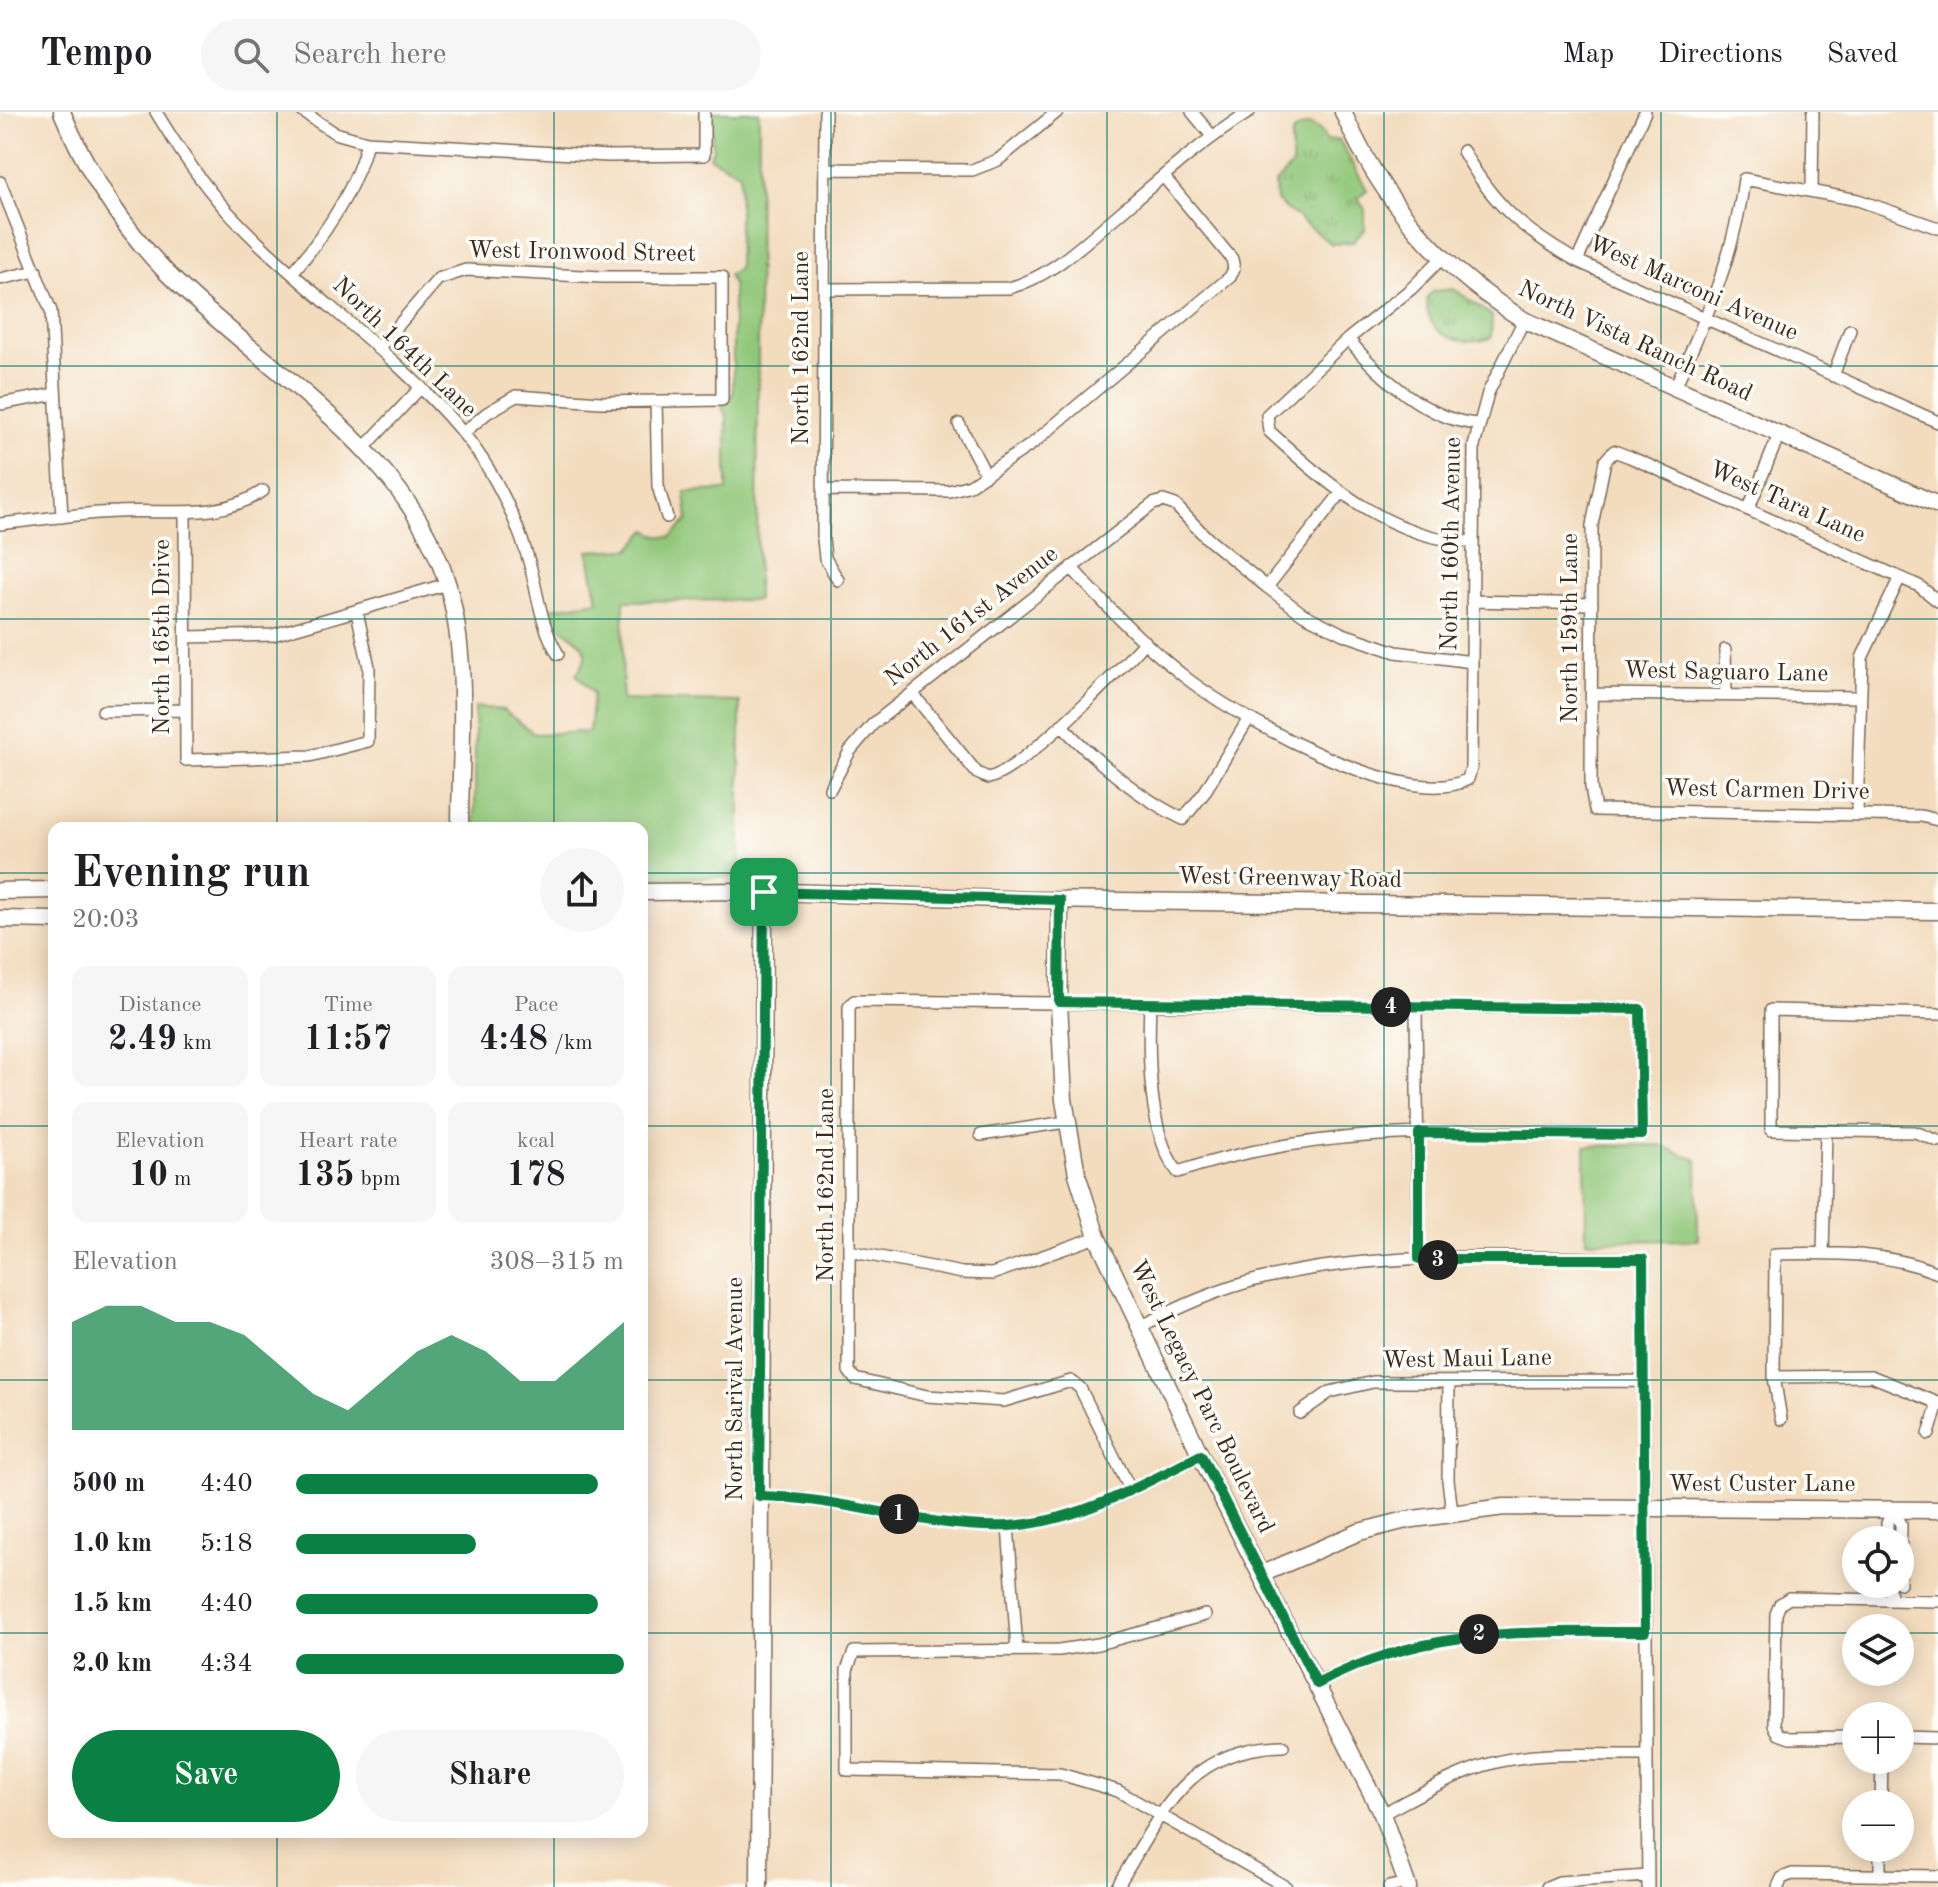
<!DOCTYPE html>
<meta charset="utf-8">
<style>
:root{--surface:#fff;--page:#f6f6f6;--text:#202124;--muted:#757577;--line:#e0e0e0;--accent:#0b8043}
body{margin:0;font-family:"Old Standard TT",serif;background:var(--page);color:var(--text);height:100vh;display:flex;flex-direction:column;font-size:30px;white-space:nowrap}
*{box-sizing:border-box;margin:0}
p{font-size:26px;color:var(--muted)}
.icon{flex:none;width:44px;height:44px;fill:none;stroke:currentColor;stroke-width:2;stroke-linecap:round;stroke-linejoin:round}
.map{position:relative;flex:1;overflow:hidden}
.sheet{position:absolute;left:48px;top:710px;width:600px;height:1016px;display:flex;flex-direction:column;background:var(--surface);border-radius:16px;box-shadow:0 4px 20px #0003}
.sheet>*{flex:none}
.buttons{position:absolute;left:1842px;top:1414px;display:grid;gap:16px}
.buttons a{display:grid;place-items:center;width:72px;height:72px;border-radius:50%;background:var(--surface);box-shadow:0 4px 20px #0003;font-size:40px}
.pin{position:absolute;display:grid;place-items:center;width:68px;height:68px;color:#fff;margin:-34px;border-radius:16px;box-shadow:0 4px 12px #0006}
.km{position:absolute;width:40px;height:40px;margin:-20px;border-radius:50%;background:#222;color:#fff;font-size:22px;line-height:40px;text-align:center}
.round{display:grid;place-items:center;flex:none;width:84px;height:84px;border-radius:42px;background:var(--page)}
.overview{display:flex;align-items:center;justify-content:space-between;height:136px;padding:0 24px}
h1{font-size:44px;font-weight:600;line-height:60px}
.metrics{display:grid;grid-template-columns:repeat(3,1fr);gap:12px;height:136px;padding:8px 24px}
.metrics div{display:grid;align-content:center;border-radius:16px;background:var(--page);text-align:center}
.metrics b{font-size:34px;font-weight:600}
.metrics small{font-size:22px;font-weight:400}
.metrics p{font-size:22px}
.chart{height:224px;padding:16px 24px}
.chart p{display:flex;justify-content:space-between}
.chart svg{width:100%;height:144px;margin-top:8px;fill:var(--accent);opacity:.7}
.action{display:flex;gap:16px;margin-top:auto;padding:16px 24px}
.action a{flex:1;height:92px;border-radius:48px;background:var(--accent);color:#fff;font-size:32px;font-weight:600;line-height:92px;text-align:center}
.action a+a{background:var(--page);color:var(--text)}
ul{padding:0 24px;list-style:none;font-size:26px}
li{display:grid;grid-template-columns:128px 96px 1fr;align-items:center;height:60px}
li i{height:20px;border-radius:10px;background:var(--accent)}
header{display:flex;align-items:center;gap:48px;box-sizing:border-box;height:112px;padding:0 40px;background:var(--surface);border-bottom:2px solid var(--line)}
header strong{font-size:38px}
nav{display:flex;gap:44px;margin-inline-start:auto;font-size:28px}
.search{width:560px;height:72px;background:var(--page);display:flex;align-items:center;gap:20px;box-sizing:border-box;padding:0 28px;border-radius:44px;color:var(--muted);font-size:30px}
.map>svg:first-child{display:block}
</style>
<header>
<strong>Tempo</strong>
<div class="search"><svg class="icon" aria-label="search" viewBox="0 0 24 24"><circle cx="10" cy="10" r="6"/><path d="M15 15l6 6"/></svg>Search here</div>
<nav><a>Map</a><a>Directions</a><a>Saved</a></nav>
</header>
<div class="map">
<svg width="1938" height="1775" viewBox="0 0 1938 1775">
<defs>
<pattern id="grass-tufts" width="24" height="20" patternUnits="userSpaceOnUse" patternTransform="scale(2)"><rect width="24" height="20" fill="#91c779"/><path d="M3 7l-1-3M5 7V3M7 7l1-3M15 17l-1-3M17 17v-4M19 17l1-3" fill="none" stroke="#78a263"/></pattern>
</defs>
<rect width="100%" height="100%" fill="#fdfcf7"/>
<filter id="ink" filterUnits="userSpaceOnUse"><feTurbulence type="fractalNoise" baseFrequency=".0125" numOctaves="2"/><feDisplacementMap in="SourceGraphic" scale="16" xChannelSelector="R" yChannelSelector="G"/><feConvolveMatrix kernelMatrix="1 2 1 2 8 2 1 2 1" color-interpolation-filters="sRGB"/></filter>
<filter id="wash" filterUnits="userSpaceOnUse"><feTurbulence type="fractalNoise" baseFrequency=".006" numOctaves="4" result="noise"/><feDisplacementMap in="SourceGraphic" scale="32" xChannelSelector="R" yChannelSelector="G"/><feGaussianBlur stdDeviation="1.8" result="paint"/><feColorMatrix in="noise" values="0 0 0 0 0 0 0 0 0 0 0 0 0 0 0 0 0 1.4 0 .05"/><feComposite in="paint" operator="in"/></filter>
<g filter="url(#wash)">
<rect width="100%" height="100%" fill="#f3dcbe"/>
<path fill="url(#grass-tufts)" stroke="#66784c" stroke-width="2" d="M1310 13 1319 17 1327 28 1339 27 1367 78 1358 85 1365 98V117L1353 130 1331 132 1276 89 1275 71 1292 54C1295 35 1281 17 1310 13Z
M1454 177 1492 204 1491 226C1460 237 1421 222 1428 184L1434 179Z"/>
<path fill="#91c779" stroke="#66784c" stroke-width="2" d="M711 0H759L757 488 624 489 622 588 740 590V765L642 766V716H475V595L503 598 535 622 589 620 593 581 576 562C607 525 551 524 547 497L598 489 588 439 630 437 647 418 658 424 671 425 688 408 685 380 727 378V306L722 295 733 281V173L728 163 738 156 740 61 709 45 713 37Z
M1660 1033 1697 1048 1698 1128 1586 1129 1585 1034Z"/>
</g>
<g filter="url(#ink)">
<g fill="none" stroke-linecap="round" stroke-linejoin="round">
<g stroke="#7b6856" stroke-width="14">
<path id="street" d="M156 0C177 35 199 68 227 99 300 178 393 237 462 320 492 356 513 399 527 443 538 477 539 511 558 542
M303 0 335 21 367 30 608 44 704 43V0
M825 0 823 428 825 446 838 468
M1192 0 1212 24
M1463 39C1494 94 1523 118 1577 149L1938 310
M825 57 972 58 998 48 1057 0
M0 70 51 199 62 405
M1812 78 1813 0
M1441 147 1411 177 1348 227 1267 303 1269 319C1325 371 1392 429 1473 430
M1577 149 1645 0
M292 161C323 125 356 77 367 30
M0 167 36 159
M824 177 1009 176C1049 165 1076 138 1107 112 1153 73 1198 32 1249 0
M1348 227C1379 264 1427 308 1477 312
M378 237 438 167 466 158 602 165H722V288L601 290 516 284 487 301 463 321
M1833 264 1850 218
M1675 275C1706 207 1735 142 1744 67L1858 88 1938 116
M656 289 658 374 667 405
M0 292 55 282
M959 312 986 363
M364 336 421 275
M823 378 949 379 970 373 1032 332 1230 165 1234 157 1232 147 1164 65
M1748 398 1779 323
M185 401 186 648 310 644 368 629 369 555 357 500
M0 412C39 408 79 401 118 400 169 397 218 409 263 379
M1071 455C1105 493 1141 530 1180 561 1229 602 1408 702 1468 667L1471 656 1474 334 1488 281 1524 208
M1267 475 1341 381
M1472 489 1592 492
M1938 489 1919 474 1630 345 1614 339 1605 349 1592 413 1591 675 1595 698 1921 704 1938 708
M186 525 273 523 447 472
M1725 538 1726 583
M912 581 977 661 988 666
M1594 582 1859 585
M103 599 185 598
M1061 613C1096 649 1137 685 1183 707L1204 681 1248 608
M988 666C1019 661 1122 557 1145 529
M830 677 850 639 873 612 1153 392 1163 389 1175 393 1208 427 1267 475 1303 502 1343 522 1396 540 1472 550
M1857 702 1862 546 1899 467
M1416 895 1419 1147
M1938 902 1771 898V1018L1915 1020 1938 1029
M981 1023 1066 1010
M849 1139 962 1161 992 1162 1097 1125
M1823 1141 1826 1019
M1139 1215C1179 1195 1220 1176 1264 1166 1379 1138 1524 1145 1643 1147L1648 1775
M1774 1265 1871 1264 1938 1291
M1449 1270 1448 1368 1452 1400
M1300 1301 1330 1280 1373 1270 1643 1269
M1781 1307 1774 1265 1775 1142C1833 1141 1884 1139 1938 1161
M1929 1322 1938 1291
M1130 1377 1080 1276 1071 1269 1004 1289 927 1284 855 1267 849 1259V895L854 889 1640 897 1642 1023C1487 1021 1327 1009 1178 1060 1148 1023 1148 940 1150 892
M759 1384C843 1386 924 1417 1007 1414 1076 1411 1142 1374 1201 1343
M1893 1398 1901 1412 1900 1471
M1008 1414 1017 1538
M1887 1428V1411L1893 1398
M1887 1472 1893 1488
M1205 1503 1098 1532 1059 1538 854 1540 847 1558V1658L1060 1662 1118 1679 1286 1775
M1317 1572C1426 1514 1527 1520 1645 1520
M1856 1625 1790 1626 1779 1622 1774 1613 1776 1502 1780 1492 1789 1486 1938 1489
M1900 1625 1938 1626
M1881 1692 1882 1648
M1382 1702C1417 1684 1454 1661 1493 1651 1541 1638 1597 1644 1647 1643
M1880 1764V1736
M1117 1775C1162 1701 1186 1636 1283 1634
M1389 1775 1407 1771
M1547 1775 1559 1770 1648 1764
M1778 1775 1782 1766 1792 1762 1938 1764"/>
</g>
<g stroke="#7b6856" stroke-width="19">
<path id="secondary" d="M62 0C87 60 122 115 168 162 264 259 407 336 448 474 470 551 460 637 460 716
M1343 0C1382 90 1440 156 1524 208L1938 393
M0 779 54 778
M642 780 749 779 1033 788 1938 799
M1060 788 1059 890 1064 988 1077 1062 1097 1125 1210 1363 1382 1702 1408 1775
M0 807 54 808
M1262 1462 1359 1420 1406 1408 1504 1395 1938 1398
M759 1775 764 780"/>
</g>
<use href="#street" stroke="#fff" stroke-width="11"/>
<use href="#secondary" stroke="#fff" stroke-width="16"/>
</g>
</g>
<g fill="none" stroke-linecap="round" stroke-linejoin="round" filter="url(#ink)">
<g stroke="#fff" stroke-width="16">
<path id="route" d="M764 780 1060 788 1059 890 1640 897 1642 1023 1419 1021V1147H1643L1645 1520C1527 1520 1426 1514 1317 1572L1201 1343C1141 1373 1076 1411 1007 1414 924 1417 843 1385 759 1384Z"/>
</g>
<use href="#route" stroke="#0b8043" stroke-width="10"/>
</g>
<path fill="none" stroke="#0f766e" stroke-width="2" stroke-opacity="0.55" d="M277 0V716M554 0V716M831 0V1775M1107 0V1775M1384 0V1775M1661 0V1775M0 254H1938M0 507H1938M0 761H54M642 761H1938M0 1014H54M642 1014H1938M0 1268H54M642 1268H1938M0 1521H54M642 1521H1856M1900 1521H1938M277 1720V1775M554 1720V1775"/>
<g text-anchor="middle" dominant-baseline="central" stroke-width="7" stroke-linejoin="round" paint-order="stroke">
<g font-size="24" fill="#3b2a1e" stroke="#fdfcf7">
<text transform="translate(582 141) rotate(1)">West Ironwood Street</text>
<text transform="translate(1693 177) rotate(24)">West Marconi Avenue</text>
<text transform="translate(1635 230) rotate(25)">North Vista Ranch Road</text>
<text transform="translate(404 236) rotate(44)">North 164th Lane</text>
<text transform="translate(802 236) rotate(-90)">North 162nd Lane</text>
<text transform="translate(1787 391) rotate(24)">West Tara Lane</text>
<text transform="translate(1452 432) rotate(-89)">North 160th Avenue</text>
<text transform="translate(972 505) rotate(-38)">North 161st Avenue</text>
<text transform="translate(1571 516) rotate(-90)">North 159th Lane</text>
<text transform="translate(163 525) rotate(-90)">North 165th Drive</text>
<text transform="translate(1726 561) rotate(1)">West Saguaro Lane</text>
<text transform="translate(1767 679) rotate(1)">West Carmen Drive</text>
<text transform="translate(1290 767) rotate(1)">West Greenway Road</text>
<text transform="translate(827 1073) rotate(-90)">North 162nd Lane</text>
<text transform="translate(1467 1248) rotate(-1)">West Maui Lane</text>
<text transform="translate(736 1277) rotate(-90)">North Sarival Avenue</text>
<text transform="translate(1201 1285) rotate(64)">West Legacy Parc Boulevard</text>
<text x="1762" y="1373">West Custer Lane</text>
</g>
</g>
</svg>
<div class="buttons">
<a><svg class="icon" aria-label="locate" viewBox="0 0 24 24"><circle cx="12" cy="12" r="6"/><path d="M12 2v4M12 18v4M2 12h4M18 12h4"/></svg></a>
<a><svg class="icon" aria-label="layers" viewBox="0 0 24 24"><path d="M12 4l9 5-9 5-9-5zM3 14l9 5 9-5"/></svg></a>
<a>+</a>
<a>−</a>
</div>
<div class="pin" style="left:764px;top:780px;background:#1e9e55"><svg class="icon" aria-label="arrive" viewBox="0 0 24 24"><path d="M6 21V4h12l-3 4 3 4H6"/></svg></div>
<b class="km" style="left:899px;top:1402px">1</b>
<b class="km" style="left:1479px;top:1522px">2</b>
<b class="km" style="left:1438px;top:1148px">3</b>
<b class="km" style="left:1391px;top:895px">4</b>
<section class="sheet">
<div class="overview"><div><h1>Evening run</h1><p>20:03</p></div><a class="round"><svg class="icon" aria-label="share" viewBox="0 0 24 24"><path d="M12 15V3M7 8l5-5 5 5M5 13v7h14v-7"/></svg></a></div>
<div class="metrics">
<div><p>Distance</p><b>2.49<small> km</small></b></div>
<div><p>Time</p><b>11:57</b></div>
<div><p>Pace</p><b>4:48<small> /km</small></b></div>
</div>
<div class="metrics">
<div><p>Elevation</p><b>10<small> m</small></b></div>
<div><p>Heart rate</p><b>135<small> bpm</small></b></div>
<div><p>kcal</p><b>178</b></div>
</div>
<div class="chart"><p><span>Elevation</span>308–315 m</p>
<svg viewBox="0 0 160 44" preserveAspectRatio="none"><path d="M0 44V11L10 6L20 6L30 11L40 11L50 15L60 24L70 33L80 38L90 29L100 20L110 15L120 20L130 29L140 29L150 20L160 11V44z"/></svg>
</div>
<ul>
<li><b>500 m</b>4:40<i style="width:92%"></i></li>
<li><b>1.0 km</b>5:18<i style="width:55%"></i></li>
<li><b>1.5 km</b>4:40<i style="width:92%"></i></li>
<li><b>2.0 km</b>4:34<i style="width:100%"></i></li>
</ul>
<div class="action"><a>Save</a><a>Share</a></div>
</section>
</div>
